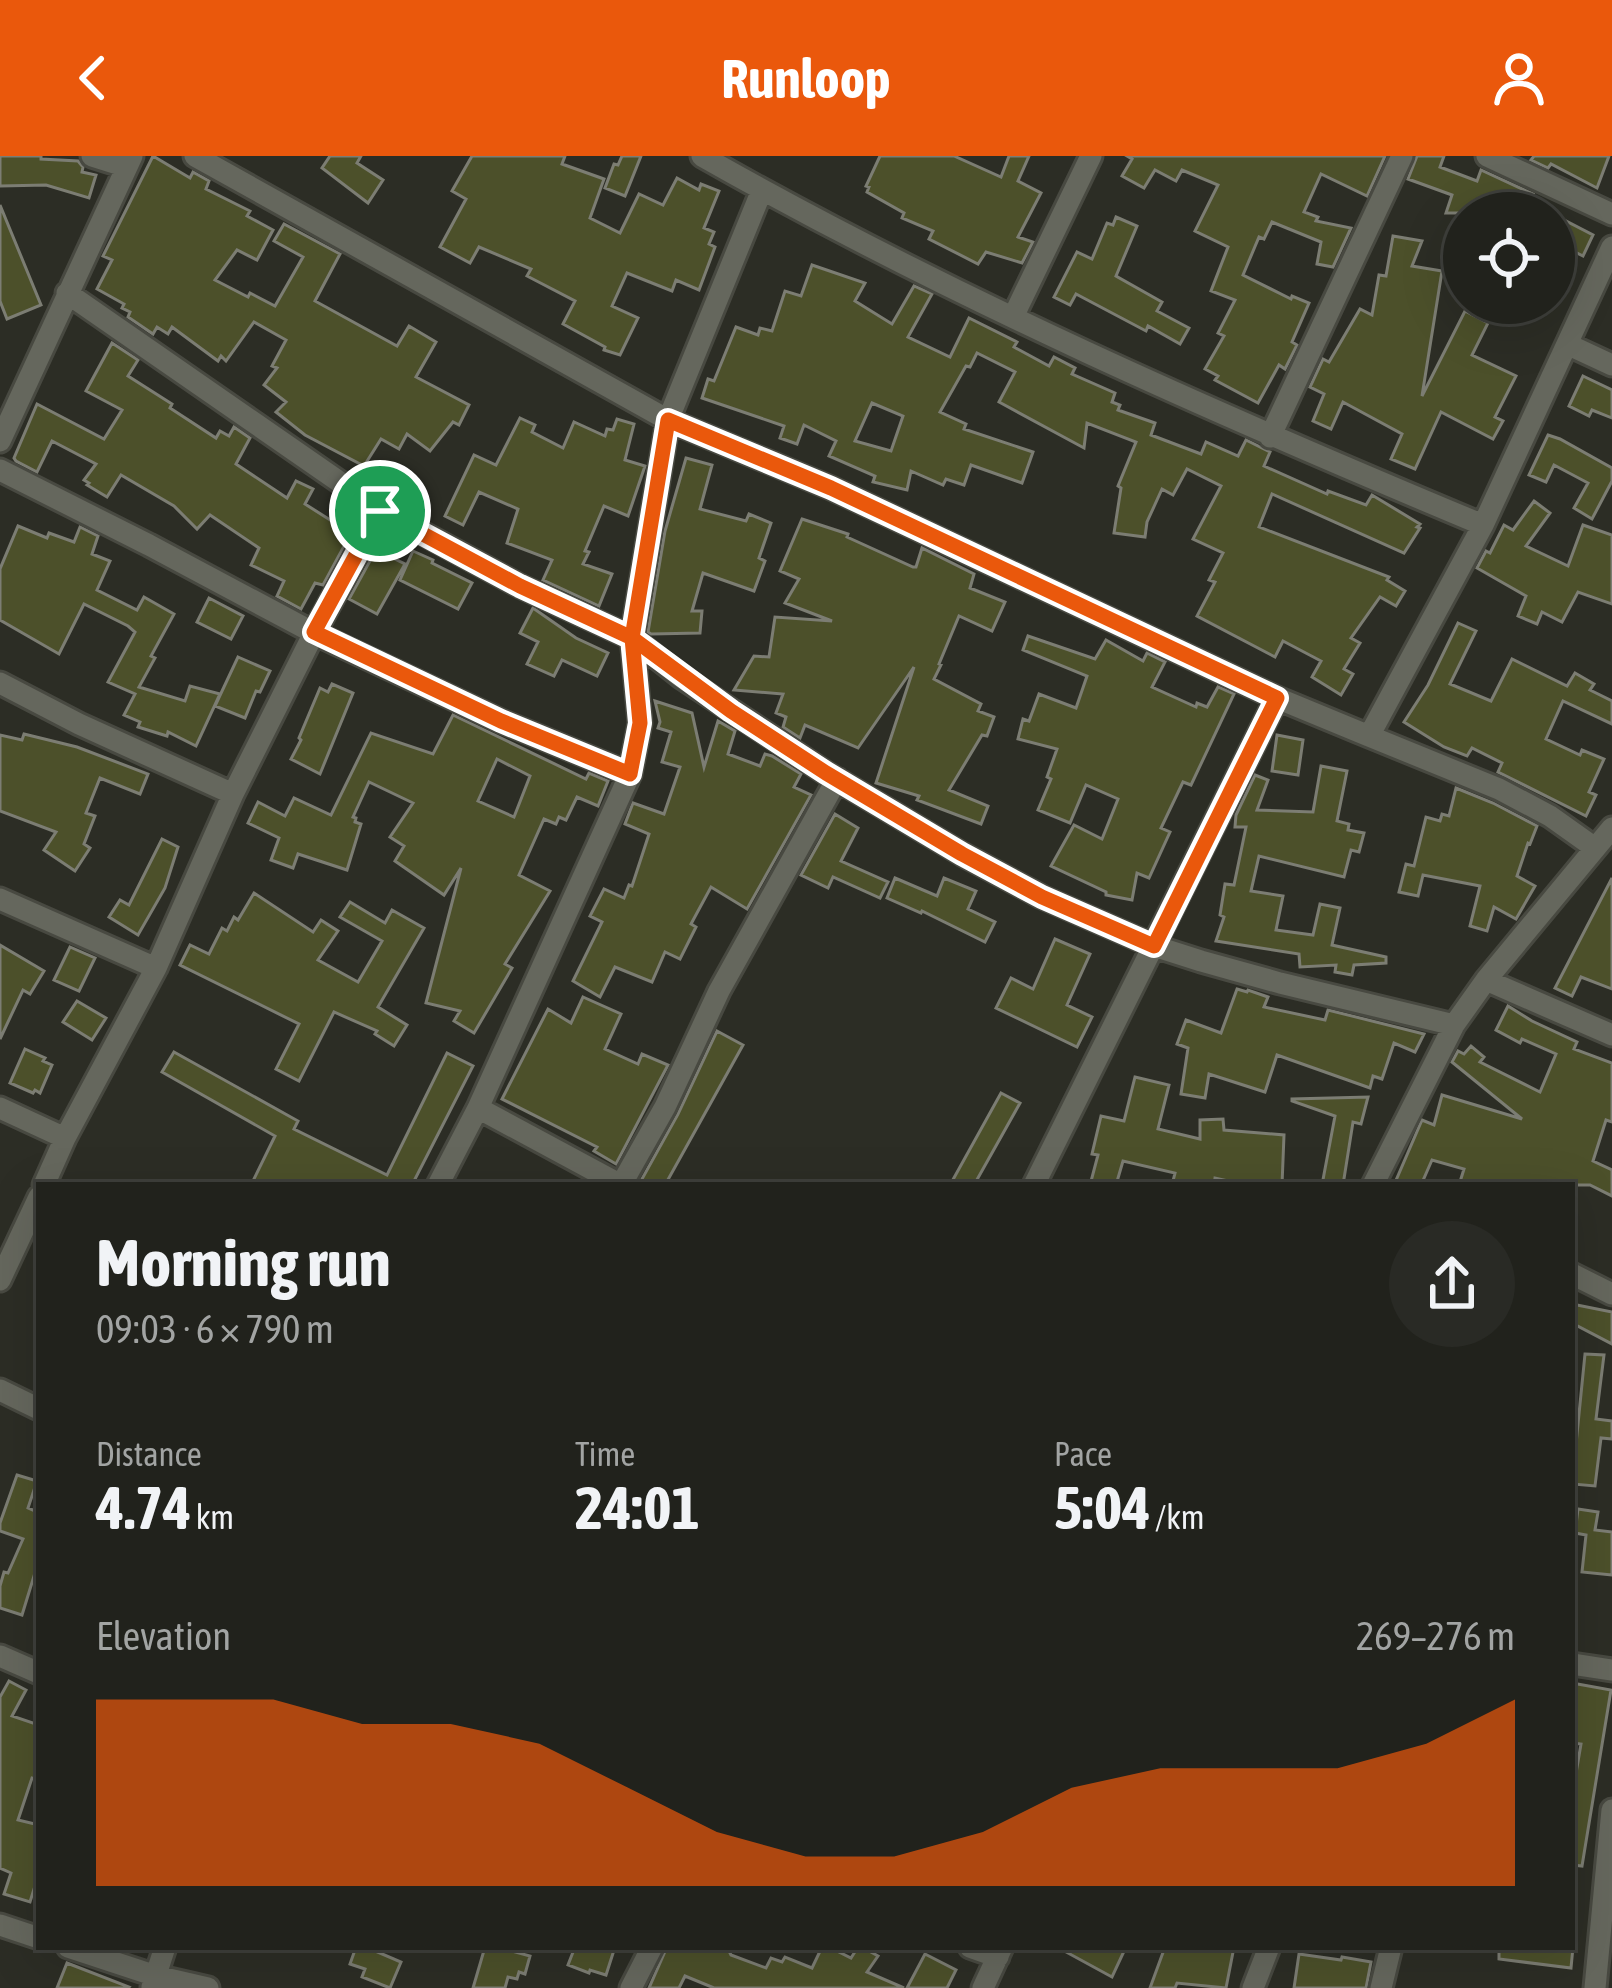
<!DOCTYPE html>
<meta charset="utf-8">
<style>
:root{--surface:#21221c;--page:#292a25;--text:#f1f3f6;--muted:#a2a4a3;--line:#3e3f3b;--accent:#ea580c}
body{margin:0;font-family:"Asap Condensed",sans-serif;background:var(--page);color:var(--text);height:100vh;display:flex;flex-direction:column;font-size:45px;white-space:nowrap}
*{box-sizing:border-box;margin:0}
p{font-size:39px;color:var(--muted)}
.icon{flex:none;width:66px;height:66px;fill:none;stroke:currentColor;stroke-width:2;stroke-linecap:round;stroke-linejoin:round}
.map{position:relative;flex:1;overflow:hidden}
.drawer{position:absolute;left:36px;top:1026px;width:1539px;height:768px;display:flex;flex-direction:column;background:var(--surface);border-radius:0px;box-shadow:0 12px 48px #0002,0 0 0 3px var(--line)}
.drawer>*{flex:none}
.buttons{position:absolute;left:1443px;top:36px;display:grid;gap:24px}
.buttons a{display:grid;place-items:center;width:132px;height:132px;border-radius:50%;background:var(--surface);box-shadow:0 12px 48px #0002,0 0 0 3px var(--line);font-size:60px}
.pin{position:absolute;display:grid;place-items:center;width:102px;height:102px;color:#fff;margin:-51px;border:6px solid #fff;border-radius:50%;box-shadow:0 3px 12px #0007}
.round{display:grid;place-items:center;flex:none;width:126px;height:126px;border-radius:63px;background:var(--page)}
.headline{display:flex;align-items:center;justify-content:space-between;height:204px;padding:0 60px}
h1{font-size:66px;font-weight:700;line-height:90px}
.stats{display:grid;grid-template-columns:repeat(3,1fr);gap:18px;height:204px;padding:12px 60px}
.stats div{display:grid;align-content:center}
.stats b{font-size:60px;font-weight:700}
.stats small{font-size:33px;font-weight:400}
.stats p{font-size:33px}
.chart{height:336px;padding:24px 60px}
.chart p{display:flex;justify-content:space-between}
.chart svg{width:100%;height:216px;margin-top:12px;fill:var(--accent);opacity:.7}
header{display:flex;justify-content:space-between;align-items:center;height:156px;padding:0 60px;background:var(--accent);color:#fff;font-size:54px;font-weight:700}
.map>svg:first-child{display:block}
</style>
<header><svg class="icon" aria-label="back" viewBox="0 0 24 24"><path d="M15 5l-7 7 7 7"/></svg>Runloop<svg class="icon" aria-label="person" viewBox="0 0 24 24"><circle cx="12" cy="8" r="4"/><path d="M4 21q1-7 8-7t8 7"/></svg></header>
<div class="map">
<svg width="1612" height="1832" viewBox="0 0 1612 1832">
<rect width="100%" height="100%" fill="#2c2d25"/>
<path fill="#4c502a" stroke="#7c7d73" stroke-width="3" fill-rule="evenodd" d="M0 0H41V3L78 5 83 11 82 16 96 19 89 42 46 29 0 30Z
M153 0 190 22 193 16 209 25 206 33 250 55 247 60 273 74 257 104 237 94 215 124 248 141 250 137 275 150 303 101 274 85 284 68 340 98 315 145 397 190 409 170 436 186 416 221 469 249 459 269 453 266 430 295 407 278 399 293 381 283 364 310 305 279 276 256 286 246 264 229 277 212 272 210 286 184 254 166 226 205 221 200 218 205 172 171 168 178 157 171 153 178 128 161 130 156 122 152 124 148 97 133 112 104 103 100Z
M330 0H361L357 7 383 24 368 47 322 12Z
M472 0H565L562 8 604 23 590 62 620 77 639 38 663 49 677 22 699 34 701 28 719 35 704 72 714 76 709 88 715 91 699 134 676 124 672 135 627 117 612 150 638 162 620 199 604 194 605 191 563 168 575 145 527 120 531 113 479 91 470 107 440 91 466 43 452 35Z
M622 0H641L625 40 605 32 614 8 618 9Z
M880 0H954L1001 21 1009 0H1029L1018 25 1041 37 1018 81 1033 86 1022 107 986 96 978 108 929 83 933 75 902 62 904 57 867 36 869 31 866 30Z
M1127 0H1385L1367 40 1321 18 1304 56 1318 61 1316 65 1351 72 1333 111 1317 108 1321 86 1272 66 1264 83 1259 81 1243 119 1291 143 1292 140 1309 147 1292 186 1297 189 1285 213 1279 209 1258 247 1215 224 1218 220 1205 213 1224 180 1218 177 1235 144 1211 135 1228 91 1195 75 1218 29 1182 14 1176 25 1155 14 1144 32 1122 20 1132 3Z
M1417 0H1444L1440 11 1477 25 1481 14 1533 38 1522 57H1446L1452 39 1408 23Z
M1534 0H1609L1597 32 1551 8 1548 12 1531 4Z
M0 49 41 149 7 163 0 145Z
M1116 61 1137 70 1116 120 1162 146 1157 155 1189 172 1180 188 1148 170 1146 175 1076 138 1070 149 1054 141 1077 96 1092 103 1107 67 1113 69Z
M1554 63 1562 67 1564 64 1593 79 1583 100 1573 95 1554 135Z
M1393 80 1422 85 1412 110 1442 115 1422 240 1465 155 1488 167 1472 199 1516 220 1495 261 1503 265 1493 283 1441 256 1415 313 1391 303 1402 278 1343 246 1331 273 1313 265 1324 238 1310 231 1323 203 1329 206 1360 153 1372 159 1379 119 1386 120Z
M812 109 865 127 855 145 892 168 914 130 932 138 908 181 950 201 969 162 1017 186 1014 191 1049 210 1054 201 1075 212 1072 218 1115 237 1112 246 1120 249 1118 254 1155 267 1151 279 1201 298 1206 286 1238 300 1246 284 1270 296 1264 310 1327 338 1328 335 1366 349 1372 339 1420 368 1417 371 1420 372 1404 397 1272 338 1259 371 1389 421 1387 424 1405 435 1396 450 1380 441 1351 482 1360 487 1344 513 1353 518 1341 539 1312 521 1321 505 1283 485 1275 501 1197 460 1215 426 1209 424 1223 397 1193 383 1221 330 1187 313 1173 339 1162 333 1147 366 1145 381 1114 377 1121 332 1118 330 1136 286 1087 267 1084 292 999 246 1015 216 977 197 970 211 966 210 940 256 966 268 964 273 1033 296 1022 327 971 309 964 329 946 323 943 329 911 315 907 334 873 326 875 320 829 300 836 285 804 269 797 288 780 282 784 270 702 242 708 223 714 225 736 171 758 179 760 172 772 175 785 135 801 140ZM872 247 903 260 891 295 855 285Z
M112 187 138 204 128 220 172 248 170 252 216 282 220 275 229 280 234 271 250 282 236 308 287 342 296 325 313 333 305 348 349 376 346 380 349 381 323 429 315 427 301 453 277 440 284 425 251 409 259 392 210 359 197 373 174 350 121 319 107 341 87 329 89 327 84 324 96 308 52 285 37 316 16 305 14 302 37 248 104 283 122 254 86 235Z
M1583 220 1612 234V262L1592 254 1589 260 1569 250Z
M520 262 535 269 532 276 563 292 574 266 605 280 607 273 613 274 617 263 634 268 625 304 645 310 628 360 604 350 585 395 589 396 583 408 612 418 599 450 543 424 552 404 507 387 518 353 479 336 463 369 445 360 474 299 496 309Z
M1548 279 1560 283 1612 312V325L1592 363 1574 352 1588 327 1554 309 1546 326 1529 319Z
M686 302 712 309 700 353 746 365 749 358 771 367 759 402 765 405 754 435 703 417 692 455H702L700 477 651 478 648 476 665 375Z
M1534 345 1550 357 1526 390 1568 410 1583 369 1612 379V448L1578 436 1562 466 1542 456 1537 468 1518 460 1526 440 1477 412 1486 395 1490 397 1504 369 1513 374Z
M802 363 848 378 847 381 913 411H916L922 392 974 418 970 432 1005 446 992 475 959 460 939 508 941 509 934 523 981 548 978 555 994 561 987 580 982 579 949 634 988 650 981 668 917 644 919 640 876 627 914 511 858 592 805 569 800 582 783 571 786 561 776 557 783 538 734 534 754 500 769 501 775 461 832 465 785 447 799 423 780 415Z
M18 370 47 382 49 377 74 386 80 371 98 380 92 398 110 405 97 434 137 454 144 441 174 458 151 500 155 502 139 531 185 545 190 530 220 538 196 590 168 576 167 580 138 571 140 566 124 559 135 538 108 526 135 476 128 470 84 448 59 498 0 464V413Z
M376 394 405 408 377 458 349 443Z
M413 395 433 404 432 407 472 427 458 453 400 424Z
M209 442 243 460 231 483 197 466Z
M533 452 576 482 608 497 597 520 562 504 554 520 527 508 538 486 520 477Z
M1458 467 1476 475 1450 528 1491 545 1512 503 1567 530 1575 517 1594 528 1590 534 1612 545V568L1563 545 1546 583 1580 599 1582 594 1604 603 1589 636 1596 639 1586 660 1498 616 1502 607 1472 592 1467 600 1444 591 1404 566 1428 529Z
M1028 480 1095 503 1106 484 1143 505 1147 497 1165 506 1152 531 1196 551 1197 547 1207 551 1218 531 1234 538 1191 629 1183 626 1161 672 1170 676 1149 722 1137 717 1132 744 1106 739V736L1051 710 1074 669 1102 683 1118 643 1086 629 1070 667 1038 654 1051 623 1047 621 1057 593 1018 583 1023 563 1029 565 1039 538 1076 552 1087 520 1023 494Z
M238 501 270 515 260 536 256 535 245 562 215 550Z
M332 528 353 537 320 618 291 603 301 584 299 582 320 532 328 536Z
M655 545 692 557 704 611 718 565 735 575 728 598 760 610 765 598 772 600 801 618 794 631 811 639 747 753 711 731 691 768 696 771 680 803 665 796 652 826 615 811 600 841 573 825 602 766 590 760 604 733 624 742 629 729 632 730 649 678 625 668 633 647 664 658 680 611 662 606 671 576 658 572 660 566Z
M453 559 586 623 589 617 608 625 598 650 577 641 566 664 559 661 556 668 544 663 519 719 550 735 505 808 512 812 474 877 454 865 460 855 426 847 461 712 444 739 395 705 404 690 390 681 413 647 369 626 353 661 356 662 355 666 361 668 347 714 298 698 293 712 271 704 279 682 248 667 258 646 285 660 294 642 331 659 371 577 433 598ZM497 603 530 620 514 661 478 645Z
M24 578 77 591 148 618 140 638 100 622 86 657 95 660 84 688 90 692 75 715 44 694 56 676 0 655V579L22 584Z
M1277 579 1303 584 1298 619 1272 615Z
M1321 610 1347 615 1337 665 1349 668 1348 674 1364 677 1359 696 1351 694 1344 721 1259 700 1251 735 1283 740 1276 774 1313 779 1320 748 1340 752 1332 789 1386 801V807L1354 809 1352 819 1335 816 1336 809 1300 811 1299 798 1216 785 1224 761 1220 759 1225 728 1234 729 1246 671H1235L1236 659 1255 619 1268 624 1257 654 1313 656Z
M1456 632 1493 647 1537 670 1530 688 1528 687 1517 720 1535 730 1516 763 1494 751 1487 775 1470 770 1480 730 1423 719 1418 740 1399 736 1406 708 1414 710 1426 661 1440 665 1442 658 1449 660Z
M835 658 858 672 841 705 888 726 880 742 833 721 828 732 801 719Z
M162 683 178 691 165 732 138 779 109 761 120 744 129 749Z
M895 722 937 740 944 722 976 735 968 753 995 766 985 786 922 755 921 757 887 742Z
M1612 722V833L1581 821 1572 840 1555 832Z
M254 737 313 776 321 764 338 775 318 804 358 826 382 785 340 761 350 746 385 767 392 754 424 772 378 851 407 869 394 890 375 878 377 875 334 856 299 925 276 913 299 868 180 809 190 789 209 798 222 772 227 775 234 761 238 764Z
M1055 783 1090 798 1067 849 1092 861 1077 891 996 852 1011 822 1033 833Z
M0 789 44 815 30 838 23 834 0 883Z
M70 791 95 802 79 835 54 824Z
M1237 833 1247 836 1248 834 1268 841 1264 851 1325 864 1328 854 1424 878 1415 896 1394 887 1382 923 1373 920 1370 932 1277 899 1265 936 1209 918 1205 942 1181 938 1188 892 1177 888 1186 864 1221 877Z
M583 841 621 858 605 893 638 908 642 898 668 909 616 1008 594 995 597 991 502 943 548 853 571 867Z
M77 845 106 862 92 884 63 866Z
M1508 850 1532 865 1577 886 1574 893 1612 907V966L1606 964 1593 1005 1612 1014V1040L1590 1029H1459L1464 1013 1432 1004 1421 1029H1394L1422 964 1434 969 1442 939 1522 963 1452 906 1458 895 1464 898 1471 890 1484 901 1480 906 1540 936 1556 898 1522 883 1520 887 1496 874Z
M717 875 743 889 665 1029H652L642 1023 678 958Z
M25 893 45 902 43 905 52 909 40 937 35 934 33 937 10 927Z
M174 896 298 965 294 973 387 1019 447 897 473 910 412 1029H251L275 980 162 916Z
M1135 921 1169 929 1158 973 1200 983V964L1223 963 1224 974 1284 979 1282 1029H1246L1215 1022 1214 1029H1172L1175 1017 1123 1005 1116 1029H1090L1098 999 1092 998 1101 960 1124 965Z
M1001 937 1020 947 974 1029H950Z
M1368 941 1361 968 1353 966 1343 1029H1322L1335 960 1292 945V943Z
M1572 1148 1612 1156V1188L1572 1167Z
M1585 1198 1604 1199 1596 1263 1612 1265V1283L1601 1282 1595 1330 1572 1328Z
M17 1319 37 1325 28 1352 35 1355 39 1346V1423L34 1420 22 1459 0 1452V1430L4 1416 8 1417 23 1383 0 1375V1367Z
M1578 1353 1598 1356 1595 1374 1612 1376V1419L1582 1416 1586 1379 1575 1377Z
M9 1525 26 1534 12 1560 39 1569V1624L32 1622 18 1664 39 1669V1717L30 1746 4 1738 11 1717 0 1712V1541Z
M1572 1527 1611 1534 1582 1710 1572 1709V1641L1581 1588 1572 1587Z
M356 1791H366L401 1806 390 1832 362 1821 365 1813 350 1808Z
M485 1791H497L530 1800 525 1818 519 1816 517 1823 508 1821 505 1832H473Z
M575 1791H615L606 1819 590 1814 589 1817 568 1809Z
M667 1791H727L731 1799 766 1812 771 1802 782 1806 785 1801 812 1812 822 1791H829L851 1802 858 1791H862L878 1800 867 1816 904 1832H714L685 1820 679 1832H649Z
M1057 1791H1126L1112 1821Z
M1165 1791H1234L1226 1832 1177 1827 1175 1832H1150Z
M1499 1791H1573L1571 1812 1499 1803Z
M925 1798 956 1814 947 1832H907Z
M1299 1798 1341 1804 1342 1801 1371 1806 1366 1832H1294Z
M67 1807 129 1831 128 1832H57Z"/>
<g fill="none" stroke-linecap="round" stroke-linejoin="round">
<g stroke="#484941" stroke-width="27">
<path id="minor" d="M92 0 127 11
M195 0 668 264 831 332 1277 542
M702 0C952 142 1217 258 1483 369
M1487 0 1612 58
M67 137 380 354 520 430 632 482 681 521 826 617 962 698 1042 741 1154 790 1201 805 1280 827 1454 869
M1013 161 1091 0
M1569 189 1612 209
M1270 281 1402 0
M0 285 132 0
M0 314 149 389 314 477 501 565 630 618
M0 527 79 568 233 638
M1369 580 1499 633 1550 660 1595 692
M0 743 156 812
M1486 824 1612 879
M0 952 65 982
M478 952 621 1029
M44 1029 65 982 156 812 233 638 314 477 380 354
M438 1029 478 952 630 618 640 567 632 482 668 264 762 34
M621 1029 665 951 719 835 837 623
M1034 1029 1277 542 1369 580 1483 369 1612 91
M1373 1029 1454 869 1486 824 1612 672
M1572 1118 1612 1138
M0 1124 39 1041
M0 1234 39 1253
M0 1500 39 1517
M1572 1508 1612 1514
M0 1769 39 1782
M68 1791 156 1820 208 1832
M970 1791 998 1801
M152 1831 165 1791
M631 1832 652 1791
M983 1832 1002 1791
M1253 1832 1269 1791
M1381 1832 1391 1791
M1595 1832 1612 1654"/>
</g>
<use href="#minor" stroke="#65675d" stroke-width="21"/>
</g>
<g fill="none" stroke-linecap="round" stroke-linejoin="round">
<g stroke="#fff" stroke-width="24">
<path id="route" d="M380 355 314 476 501 565 630 618 640 567 632 482 668 264 831 332 1277 542 1154 790 1042 741 962 698 826 617 731 555 632 482 520 430 380 355"/>
</g>
<use href="#route" stroke="#ea580c" stroke-width="15"/>
</g>
</svg>
<div class="buttons">
<a><svg class="icon" aria-label="locate" viewBox="0 0 24 24"><circle cx="12" cy="12" r="6"/><path d="M12 2v4M12 18v4M2 12h4M18 12h4"/></svg></a>
</div>
<div class="pin" style="left:380px;top:355px;background:#1e9e55"><svg class="icon" aria-label="arrive" viewBox="0 0 24 24"><path d="M6 21V4h12l-3 4 3 4H6"/></svg></div>
<section class="drawer">
<div class="headline"><div><h1>Morning run</h1><p>09:03 · 6 × 790 m</p></div><a class="round"><svg class="icon" aria-label="share" viewBox="0 0 24 24"><path d="M12 15V3M7 8l5-5 5 5M5 13v7h14v-7"/></svg></a></div>
<div class="stats">
<div><p>Distance</p><b>4.74<small> km</small></b></div>
<div><p>Time</p><b>24:01</b></div>
<div><p>Pace</p><b>5:04<small> /km</small></b></div>
</div>
<div class="chart"><p><span>Elevation</span>269–276 m</p>
<svg viewBox="0 0 160 44" preserveAspectRatio="none"><path d="M0 44V6L10 6L20 6L30 11L40 11L50 15L60 24L70 33L80 38L90 38L100 33L110 24L120 20L130 20L140 20L150 15L160 6V44z"/></svg>
</div>
</section>
</div>
